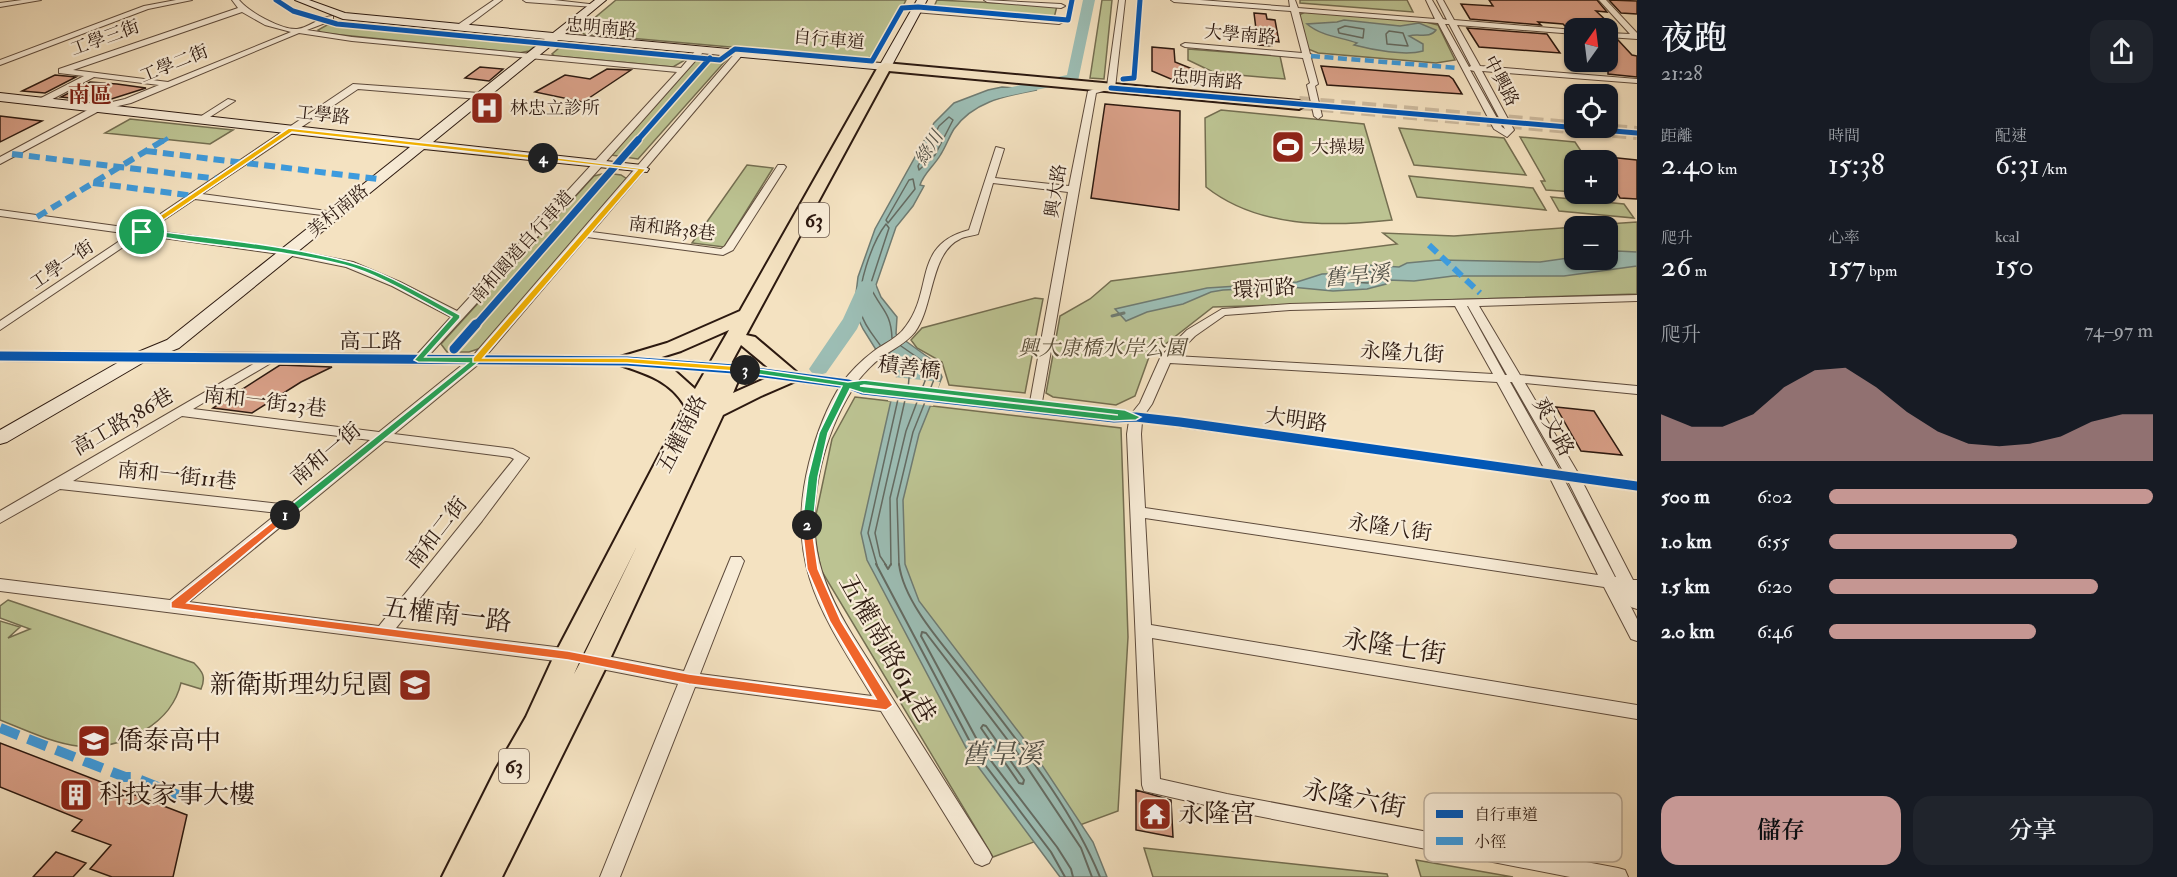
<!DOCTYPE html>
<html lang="zh-TW">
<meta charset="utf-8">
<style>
:root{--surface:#171b24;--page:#20242c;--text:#f1f3f6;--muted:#9ea1a6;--accent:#c59692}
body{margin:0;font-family:"IM FELL Double Pica","Noto Serif TC",serif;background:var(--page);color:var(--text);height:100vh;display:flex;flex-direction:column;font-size:22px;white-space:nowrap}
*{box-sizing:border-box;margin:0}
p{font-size:20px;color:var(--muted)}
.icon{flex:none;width:33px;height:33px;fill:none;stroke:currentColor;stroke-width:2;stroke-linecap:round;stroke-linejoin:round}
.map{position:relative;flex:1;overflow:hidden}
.drawer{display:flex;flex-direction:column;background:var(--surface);width:540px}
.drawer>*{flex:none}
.needle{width:39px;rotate:14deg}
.tools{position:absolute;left:1564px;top:18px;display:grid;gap:12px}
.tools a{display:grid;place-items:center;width:54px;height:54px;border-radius:12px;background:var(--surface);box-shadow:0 2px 4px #0004;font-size:30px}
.pin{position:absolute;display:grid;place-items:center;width:51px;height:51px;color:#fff;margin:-26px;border:3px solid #fff;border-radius:50%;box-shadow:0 2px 6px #0007}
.km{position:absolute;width:30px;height:30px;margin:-15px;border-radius:50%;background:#222;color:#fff;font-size:16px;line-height:30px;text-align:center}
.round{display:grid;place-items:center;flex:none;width:63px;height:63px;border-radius:18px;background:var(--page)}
.summary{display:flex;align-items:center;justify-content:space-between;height:102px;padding:0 24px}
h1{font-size:33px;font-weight:600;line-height:45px}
.metrics{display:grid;grid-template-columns:repeat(3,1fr);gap:9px;height:102px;padding:6px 24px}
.metrics div{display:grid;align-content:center}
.metrics b{font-size:30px;font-weight:600}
.metrics small{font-size:16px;font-weight:400}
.metrics p{font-size:16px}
.chart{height:168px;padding:12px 24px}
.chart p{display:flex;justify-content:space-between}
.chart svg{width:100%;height:108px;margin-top:6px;fill:var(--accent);opacity:.7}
.action{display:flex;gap:12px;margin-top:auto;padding:12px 24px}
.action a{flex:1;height:69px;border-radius:18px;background:var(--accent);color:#111;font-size:24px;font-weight:600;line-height:69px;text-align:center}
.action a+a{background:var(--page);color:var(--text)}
ul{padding:0 24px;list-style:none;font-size:20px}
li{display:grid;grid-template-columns:96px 72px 1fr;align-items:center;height:45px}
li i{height:15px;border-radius:8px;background:var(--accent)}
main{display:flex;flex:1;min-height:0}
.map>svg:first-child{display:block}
</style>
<main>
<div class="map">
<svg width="1637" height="877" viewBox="0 0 1637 877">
<rect width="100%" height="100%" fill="#f4e2c1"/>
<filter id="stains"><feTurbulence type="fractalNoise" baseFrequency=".00333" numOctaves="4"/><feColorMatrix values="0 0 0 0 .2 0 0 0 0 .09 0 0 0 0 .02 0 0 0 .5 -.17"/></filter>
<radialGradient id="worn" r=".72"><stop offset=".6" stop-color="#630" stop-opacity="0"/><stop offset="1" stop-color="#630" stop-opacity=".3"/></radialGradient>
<path fill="#bcc392" stroke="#746e51" stroke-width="1.5" d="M616 0H906L896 21 874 56 864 59 584 34 580 30Z
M937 0 1057 6 1054 18 1047 19 936 11 933 9Z
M1102 0H1112L1104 79 1090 78Z
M1300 0H1407L1413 12 1300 3Z
M1305 12 1422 21 1438 25 1455 60 1436 63 1318 53 1308 49 1299 15Z
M339 23 530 42 535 46 529 51 519 53 322 33 318 30 327 25Z
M568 46 686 57 685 60 673 67 555 56 552 54 559 48Z
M1188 49 1280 56 1285 79 1215 73 1188 60Z
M697 57 727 59 638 159 604 154Z
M1221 110 1364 124 1392 220C1328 227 1258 228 1206 187L1205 118Z
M130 119 233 130 210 144 105 133Z
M1399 128 1504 138 1526 175 1414 165Z
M1520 137 1575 142 1587 160H1575V192L1546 190 1541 181H1545Z
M747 165 773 168 724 247 692 243Z
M606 173 621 175 627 179 481 348 469 352H447L441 344 594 176Z
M1409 176 1533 188 1546 210 1417 197Z
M1551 197 1624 204 1634 218 1559 211Z
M1637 222V294L1213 307 1149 357 1135 396 1116 405 1053 397 1046 393 1060 316 1090 299 1111 281 1397 244 1383 233 1454 236 1575 227V260H1608V226H1578Z
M1035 298 1043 299 1025 393 949 385 942 362 917 348 911 340 922 328Z
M855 397 1121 428 1128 637 1118 811 993 857 821 570 813 529 832 439Z
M8 600 194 663C203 672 206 677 201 689L181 683C176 704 164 718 145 730 91 763 53 741 0 720V621L20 627 8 638 30 629 0 618V606Z
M1144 848 1387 874 1388 877H1153Z
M1416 860 1513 877H1421Z"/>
<path fill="#9cbdb4" stroke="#6f7b72" stroke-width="1.5" d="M1344 20 1400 26 1419 23 1436 30C1430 39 1418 33 1409 36L1423 44V51C1405 56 1373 50 1354 45L1357 43C1340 37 1321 36 1307 24L1337 22Z
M1002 87 1037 90C1006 96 974 101 954 129 949 137 946 146 941 154 935 165 924 173 920 185L924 186 913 206 896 227 876 285 881 297 897 317 896 334 936 363 942 377 919 434 903 500 905 564 919 601 1030 747 1093 842 1107 877H1060L971 757 867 560 861 533 897 374 883 361 863 329 854 310 858 277 875 229 934 123 954 103 988 90Z
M1617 251 1637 252V266L1564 276H1453L1414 281 1388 280 1386 284 1367 289 1333 291 1291 287 1223 290 1211 292 1183 304 1147 312 1126 321 1115 309 1207 288 1297 282 1322 274 1348 273 1367 265 1399 267 1407 263 1439 260 1540 262 1575 257V260H1608V252Z"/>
<path fill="#f4e2c1" d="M894 377 940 382 933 406 888 401Z"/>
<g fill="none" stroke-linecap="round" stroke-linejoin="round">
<path stroke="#646b62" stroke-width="1.5" d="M1345 26 1364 29 1363 38 1339 33 1338 29Z
M1389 31 1403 33 1408 46 1387 44 1386 34Z
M949 117 953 120 935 155 919 170 918 166 939 126Z
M913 179 915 189 888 223 886 220 909 180Z
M1368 272H1381L1383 276 1368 283 1351 282 1352 278Z
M880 345C873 335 864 325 861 313 855 290 872 242 886 224L889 228 870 286C880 309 891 311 892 338
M901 346 931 367 935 377 929 392
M908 389 910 367 913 365 925 372 927 376 921 391
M877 565 868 533 898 399
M886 565 880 556 875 533 905 400
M891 565 890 498 906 431 917 402
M899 565 897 499 913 432 925 402"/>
<path stroke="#646b62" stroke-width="2" d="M876 564 976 753 1051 852 1065 877
M885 564 888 569 891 564
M899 564C904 605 948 650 973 683 1019 743 1071 806 1100 877
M983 725 986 726 1024 780 1023 784 1019 783 981 728Z
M1073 877 1071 869 1057 847 982 749 921 636 922 632 926 633 1019 755 1081 848 1092 877"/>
<path stroke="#6f7b72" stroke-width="3" d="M1112 316 1124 313"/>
<path fill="#9cbdb4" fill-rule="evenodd" d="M1083 0H1095L1078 81 994 99 989 98 987 95 989 92 1067 75Z
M867 280 874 282 876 286 857 329 826 373 819 375 812 373 809 369 843 319 858 286 860 282Z"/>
</g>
<path fill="#d9a088" stroke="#2c1910" stroke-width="1.5" d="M1489 0H1597L1607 12 1596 11 1613 27 1575 25V28L1566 27 1563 24 1538 22 1541 25 1470 19 1461 4 1493 6Z
M1609 0 1637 1V14L1621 13Z
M1254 13 1266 14 1267 19 1275 20 1279 42 1271 41 1272 46 1258 45Z
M1467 28 1547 34 1560 53 1479 47Z
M1608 39 1618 40 1632 55 1637 56V77L1608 74Z
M1152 47 1174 49 1175 62 1230 84 1229 87 1205 85 1195 81 1185 85 1152 71Z
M1321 66 1449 76 1453 79 1462 94 1327 85Z
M480 67 503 69 489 81 465 78Z
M607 69 631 70 583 102 535 92 565 75 590 79Z
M55 75 76 77 45 93 22 91Z
M90 82 117 84 146 88 105 101H102L98 93 79 99 61 97Z
M1105 104 1180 111 1179 210 1091 198Z
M0 116 42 121 0 142Z
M1608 157 1637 160V199L1620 198 1608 179Z
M280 365 332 367 301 382 252 413 213 408Z
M1556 407 1594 411 1622 455 1581 451Z
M0 743 187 815 173 877H112L90 869 111 845 72 831 82 820 0 787Z
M1136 790 1171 800 1173 837 1136 830Z
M56 852 86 863 73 877H33Z"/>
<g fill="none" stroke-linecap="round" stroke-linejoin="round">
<path stroke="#ccba9e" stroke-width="14" stroke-dasharray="14 7" stroke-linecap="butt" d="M1299 103 1637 133"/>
<g stroke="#5e4b3c" stroke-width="2">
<path id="street" d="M22 0H41L0 7V3Z
M176 0H192L148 9 0 65V60L144 6Z
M232 0H239C249 12 281 30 297 29 309 28 320 16 333 16V20L307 30 352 37 681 68 697 49 704 51 602 166 422 363H414L412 360 451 317 392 286 346 267 287 255 141 235 0 330V321L130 234 0 216V210L138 229 353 84 479 93 483 96 479 99 358 89 202 194 334 212 339 215 338 217 195 199 149 230 287 249 353 262 400 282 457 311 677 72 352 41 299 33 131 103 101 110 0 164V157L95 106 125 99 159 85 94 77 45 103H39V99L84 76 59 73V69L238 8ZM242 12 265 25 291 32 168 82 73 70Z
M494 0H502L462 30H456V26Z
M523 0H554L598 5 594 7 526 2Z
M984 0 1061 4 1065 6 1061 8 987 2Z
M1119 0H1125L1115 88 1096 93 1042 402 1038 405 1114 414 1132 413 1140 403 1161 356 1187 330 1222 309 1290 304 1637 295V301L1479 306 1520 375 1637 386V394L1525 383 1578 473 1637 481V491L1583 483 1633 580H1637V609L1631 607 1622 589 1637 619V641L1631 639 1604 587 1145 518 1151 625 1637 705V719L1152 638 1160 779 1227 794 1618 868 1625 870 1628 877H1570L1227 810 1144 791 1142 785 1127 434 1129 421 1114 422 863 394 852 390C824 435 808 498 817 551 822 581 837 610 853 636L989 851 992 857 989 863 982 866 975 863 881 711 695 687 620 877H600L678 684 591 667 585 665 583 660 585 655 591 653 684 671 731 557H741L744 561 700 674 872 696C822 614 784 563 809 463 816 435 827 406 842 383 850 372 862 360 874 351 885 343 898 338 906 326 934 289 912 245 969 230L996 147 1004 149 995 178 1069 186 1088 91 1107 86ZM993 183 1068 192 1030 402 1032 405 865 386 856 383C864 373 872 364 882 357 893 349 906 343 915 332 934 306 930 253 960 239 965 236 972 236 978 234ZM1455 306 1493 374 1175 356 1195 336 1225 315 1290 310ZM1467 306H1468L1507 375H1505ZM1170 363 1497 382 1544 468 1145 414 1152 404ZM1510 382H1512L1563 471H1560ZM1142 422 1550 478 1598 575 1145 508 1141 434ZM1565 481H1568L1616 577H1615Z
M1171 0H1200L1290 7 1289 0H1295L1298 8 1435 19 1426 0H1432L1443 19 1447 20 1437 0H1443L1454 20 1575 30V34L1457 25 1480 66 1637 79V83L1482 71 1514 130 1507 137 1494 129 1438 23 1299 12 1310 54 1315 56 1311 58 1318 84 1315 86 1322 116 1318 119 1314 116 1307 85 1310 83 1303 58 1185 47 1181 45 1185 43 1302 53 1291 11 1174 2ZM1445 24H1449L1471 66 1469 67ZM1470 70 1474 71 1505 129 1502 127Z
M1599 0H1606L1637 33V39L1608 37V33L1630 34Z
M917 8 1059 20 1063 22 1059 24 914 12 913 10Z
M736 52 743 54 592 232 721 249 725 246 778 165H784L786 167 733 250 723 255 587 237 480 363 394 434 513 449 529 458 482 521 396 628 572 649 578 651 580 656 578 661 572 663 0 591V579L170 600 278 513 60 489 0 523V511L267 356 271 357 273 360 271 363 193 409 379 432 472 357ZM182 416 370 440 289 505 73 481ZM385 441 510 457 514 459 379 626 189 602Z
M228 99 235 101 202 122 195 120Z"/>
</g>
<g stroke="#2c1910" stroke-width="2">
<path id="secondary" d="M295 0H309L345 13 553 33 595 0H606L565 34 881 63 917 0H927L891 67 885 70 558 40 433 142 642 165 649 169 647 172 424 149 179 348 169 352 627 356 734 364 848 379 854 380 857 384 854 388 848 389 734 374 627 366 144 362 7 442 0 444V430L119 362 0 361V351L138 352 167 340 410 147 0 101V93L419 140 545 39 343 19Z"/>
</g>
<g stroke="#2c1910" stroke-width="4">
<path id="primary" d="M885 63 1299 101 1306 105 1299 109 889 71 746 335 755 337 801 376 798 380 761 396 723 415 609 661 502 877H442L496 769 526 717 554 656 685 406C670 381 647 374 620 365L617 361 620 357 667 343 740 311 878 67ZM729 330 695 389 675 371 649 361 681 351ZM741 345 776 374 733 393 741 374 738 370 728 369ZM637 546 581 661 574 674 582 656Z"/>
</g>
<use href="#street" fill="#f8ecd7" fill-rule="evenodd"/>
<use href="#secondary" fill="#f8ecd7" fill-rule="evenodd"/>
<use href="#primary" fill="#f4e2c1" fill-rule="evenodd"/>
<path stroke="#3d9bde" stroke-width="4.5" stroke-dasharray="9 4.5" stroke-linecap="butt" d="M1311 56 1459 68
M162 142 168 138"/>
<path stroke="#3d9bde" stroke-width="6" stroke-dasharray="11 6" stroke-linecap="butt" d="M146 151 378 179
M12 154 219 179
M93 183 195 196
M37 217 164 140
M1429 245 1480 293"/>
<path stroke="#3d9bde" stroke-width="10" stroke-dasharray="20 10" stroke-linecap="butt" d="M0 728 125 777H133L178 795"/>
<g stroke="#f8ecd7" stroke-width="8">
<path id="cycleway-far2" d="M276 0 293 11 337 24 720 60 735 49 872 61 902 8 918 7 1068 20 1072 0
M1123 79 1134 78 1140 0
M1111 88 1637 133
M636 142 710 58"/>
</g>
<g stroke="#f8ecd7" stroke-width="10">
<path id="cycleway-far1" d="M475 326 638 140"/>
</g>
<g stroke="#f8ecd7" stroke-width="13">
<path id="cycleway" d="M454 349 476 324
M0 356 627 361 734 369 848 384 863 390 1114 418 1136 417 1180 422 1637 486"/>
</g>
<use href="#cycleway-far2" stroke="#0057b8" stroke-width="5"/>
<use href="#cycleway-far1" stroke="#0057b8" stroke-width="7"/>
<use href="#cycleway" stroke="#0057b8" stroke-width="9"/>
</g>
<path fill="#22a559" stroke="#fff" stroke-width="1.5" d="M142 229C211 239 282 244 349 262 386 272 426 297 460 315V318L425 357H476L481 360 288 518H281V513L468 363 418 362 414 360 452 317C420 300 379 274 344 265 277 248 207 247 139 233V230Z"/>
<path fill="#f0652b" stroke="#fff" stroke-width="1.5" d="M285 512 290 515 288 518 187 603 568 651 689 674 876 699 830 622 807 569 802 525 804 522H811L818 569 841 621 893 705 886 710 689 684 568 660 171 608V602Z"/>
<path fill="#22a559" stroke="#fff" stroke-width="1.5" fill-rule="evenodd" d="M745 367 848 382 864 380 1125 410 1141 417 1136 420 1114 421 863 393 850 389 828 433 818 477 813 525 807 529 802 525 808 477 819 433 842 386 742 372V368ZM864 385 1118 415 860 386Z"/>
<path fill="#f5b400" stroke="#fff" stroke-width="1.5" d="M543 156 646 169 483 358H627L745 367 748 368V372L627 363 473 362V358L637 170 541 159Z"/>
<path fill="#f5b400" stroke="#fff" stroke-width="1.5" d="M289 128 543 156 546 158 543 160 292 132 144 233H139V230Z"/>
<defs>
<g id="hospital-square" transform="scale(1.725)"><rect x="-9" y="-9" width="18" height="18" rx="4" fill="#8f2418" stroke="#f8ecd7"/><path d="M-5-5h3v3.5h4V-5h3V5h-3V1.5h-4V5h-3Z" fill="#fff"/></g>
<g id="stadium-square" transform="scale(1.725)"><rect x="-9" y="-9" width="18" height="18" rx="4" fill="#8f2418" stroke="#f8ecd7"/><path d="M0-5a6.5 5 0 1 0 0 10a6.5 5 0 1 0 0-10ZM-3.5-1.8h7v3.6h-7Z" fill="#fff"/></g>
<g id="school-square" transform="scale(1.725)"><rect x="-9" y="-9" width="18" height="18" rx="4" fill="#8f2418" stroke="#f8ecd7"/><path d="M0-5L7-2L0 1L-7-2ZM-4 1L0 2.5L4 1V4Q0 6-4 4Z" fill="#fff"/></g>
<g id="building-square" transform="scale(1.725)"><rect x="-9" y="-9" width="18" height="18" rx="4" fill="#8f2418" stroke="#f8ecd7"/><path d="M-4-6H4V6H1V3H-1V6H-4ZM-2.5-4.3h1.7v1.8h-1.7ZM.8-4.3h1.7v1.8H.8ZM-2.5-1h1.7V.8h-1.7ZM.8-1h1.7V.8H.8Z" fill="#fff"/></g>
<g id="temple-square" transform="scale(1.725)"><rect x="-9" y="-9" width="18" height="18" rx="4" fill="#8f2418" stroke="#f8ecd7"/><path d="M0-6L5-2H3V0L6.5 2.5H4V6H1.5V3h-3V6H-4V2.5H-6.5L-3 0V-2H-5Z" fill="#fff"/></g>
</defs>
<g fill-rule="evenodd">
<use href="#hospital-square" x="487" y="108"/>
<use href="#stadium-square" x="1288" y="147"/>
<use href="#school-square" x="415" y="685"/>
<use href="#school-square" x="94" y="741"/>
<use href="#building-square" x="76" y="795"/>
<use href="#temple-square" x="1155" y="814"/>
</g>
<g text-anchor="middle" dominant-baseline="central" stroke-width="4.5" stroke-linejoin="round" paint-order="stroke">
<g font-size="18" fill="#2c1910" stroke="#f8ecd7">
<text transform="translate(601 28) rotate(5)">忠明南路</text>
<text transform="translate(1240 35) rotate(5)">大學南路</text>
<text transform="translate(105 38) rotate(-20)">工學三街</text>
<text transform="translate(829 40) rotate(5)">自行車道</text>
<text transform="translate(174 64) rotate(-22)">工學二街</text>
<text transform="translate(1207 80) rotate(5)">忠明南路</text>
<text transform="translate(1501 81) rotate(62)">中興路</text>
<text transform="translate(323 115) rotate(6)">工學路</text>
<text transform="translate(1056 191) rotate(-81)">興大路</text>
<text transform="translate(338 211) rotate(-39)">美村南路</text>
<text transform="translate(672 229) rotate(7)">南和路38巷</text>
<text transform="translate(522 247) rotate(-48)">南和園道自行車道</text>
<text transform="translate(62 265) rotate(-34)">工學一街</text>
</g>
<g font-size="18" fill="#2c1910" stroke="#f8ecd7" text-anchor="start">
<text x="510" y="108">林忠立診所</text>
<text x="1311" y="147">大操場</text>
</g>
<g font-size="18" font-style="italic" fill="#535249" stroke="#f8ecd7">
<text transform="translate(929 148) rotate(-58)">綠川</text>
</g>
<g fill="#f8ecd7" stroke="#69584c" stroke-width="1.5">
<rect x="799" y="203" width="30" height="34" rx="4.5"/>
<rect x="499" y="749" width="30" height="34" rx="4.5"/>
</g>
<g font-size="20" font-weight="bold" fill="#2c1910">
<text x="814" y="220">63</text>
<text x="514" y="766">63</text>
</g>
<g font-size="21" fill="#2c1910" stroke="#f8ecd7">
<text transform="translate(1264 289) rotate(-4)">環河路</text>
<text x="371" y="341">高工路</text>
<text transform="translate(1402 353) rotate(3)">永隆九街</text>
<text transform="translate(909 368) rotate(7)">積善橋</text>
<text transform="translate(265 402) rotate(7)">南和一街23巷</text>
<text transform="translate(1296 420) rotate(8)">大明路</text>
<text transform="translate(123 422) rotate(-30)">高工路386巷</text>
<text transform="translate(1553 427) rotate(62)">爽文路</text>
<text transform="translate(682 434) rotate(-63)">五權南路</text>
<text transform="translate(326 454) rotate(-40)">南和一街</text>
<text transform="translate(177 476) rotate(6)">南和一街11巷</text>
<text transform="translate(1390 528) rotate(8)">永隆八街</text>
<text transform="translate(437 533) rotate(-52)">南和二街</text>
</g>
<g font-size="21" font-style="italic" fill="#574c37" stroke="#f8ecd7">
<text x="1102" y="348">興大康橋水岸公園</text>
</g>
<g font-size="22" font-weight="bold" fill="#7a1f14" stroke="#f8ecd7">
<text x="90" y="95">南區</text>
</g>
<g font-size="22" font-style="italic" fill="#535249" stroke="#f8ecd7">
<text transform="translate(1357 276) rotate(-5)">舊旱溪</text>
</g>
<g font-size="26" fill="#2c1910" stroke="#f8ecd7">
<text transform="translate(447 615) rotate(7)">五權南一路</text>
<text transform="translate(1394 647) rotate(9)">永隆七街</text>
<text transform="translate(887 649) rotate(60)">五權南路614巷</text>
<text transform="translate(1354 799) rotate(11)">永隆六街</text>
</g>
<g font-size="26" fill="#2c1910" stroke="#f8ecd7" text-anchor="start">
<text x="392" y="685" text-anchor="end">新衛斯理幼兒園</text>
<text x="117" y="741">僑泰高中</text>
<text x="99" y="795">科技家事大樓</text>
<text x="1178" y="814">永隆宮</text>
</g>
<g font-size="27" font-style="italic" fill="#535249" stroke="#f8ecd7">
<text x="1002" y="754">舊旱溪</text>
</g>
</g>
<rect x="1424" y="793" width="198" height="69" rx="9" fill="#f8ecd7" stroke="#bbad9b" stroke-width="1.5"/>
<rect x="1436" y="810" width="27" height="8" fill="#0057b8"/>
<rect x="1436" y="837" width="27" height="8" fill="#3d9bde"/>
<g font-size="16" fill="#2c1910">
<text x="1474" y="820">自行車道</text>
<text x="1474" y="847">小徑</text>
</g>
<rect width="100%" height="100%" filter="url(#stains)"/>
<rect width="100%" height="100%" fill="url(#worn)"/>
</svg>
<div class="tools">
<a><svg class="needle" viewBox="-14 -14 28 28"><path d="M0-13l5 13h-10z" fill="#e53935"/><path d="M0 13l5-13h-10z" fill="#9ea1a6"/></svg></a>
<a><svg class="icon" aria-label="locate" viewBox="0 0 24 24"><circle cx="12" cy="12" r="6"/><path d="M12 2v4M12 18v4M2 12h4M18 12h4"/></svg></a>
<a>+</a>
<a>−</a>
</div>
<div class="pin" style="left:142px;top:232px;background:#1e9e55"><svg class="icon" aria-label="arrive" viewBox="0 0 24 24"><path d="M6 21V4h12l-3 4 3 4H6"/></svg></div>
<b class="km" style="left:285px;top:515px">1</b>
<b class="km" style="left:807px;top:525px">2</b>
<b class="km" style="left:745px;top:370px">3</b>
<b class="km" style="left:543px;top:158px">4</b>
</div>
<section class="drawer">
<div class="summary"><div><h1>夜跑</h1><p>21:28</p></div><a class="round"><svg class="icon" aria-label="share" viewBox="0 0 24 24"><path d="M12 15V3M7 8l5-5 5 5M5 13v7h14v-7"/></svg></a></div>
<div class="metrics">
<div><p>距離</p><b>2.40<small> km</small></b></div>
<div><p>時間</p><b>15:38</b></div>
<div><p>配速</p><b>6:31<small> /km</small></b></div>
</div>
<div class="metrics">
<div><p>爬升</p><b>26<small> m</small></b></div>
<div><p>心率</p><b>157<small> bpm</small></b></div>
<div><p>kcal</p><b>150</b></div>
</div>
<div class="chart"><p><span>爬升</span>74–97 m</p>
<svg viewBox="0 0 160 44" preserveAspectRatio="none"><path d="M0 44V25L10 30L20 30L30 25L40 14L50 7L60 6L70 14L80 24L90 32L100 37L110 38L120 37L130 34L140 28L150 25L160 25V44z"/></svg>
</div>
<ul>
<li><b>500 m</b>6:02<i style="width:100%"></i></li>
<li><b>1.0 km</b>6:55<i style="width:58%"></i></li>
<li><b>1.5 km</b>6:20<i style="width:83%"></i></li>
<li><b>2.0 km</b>6:46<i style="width:64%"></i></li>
</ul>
<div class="action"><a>儲存</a><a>分享</a></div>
</section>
</main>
